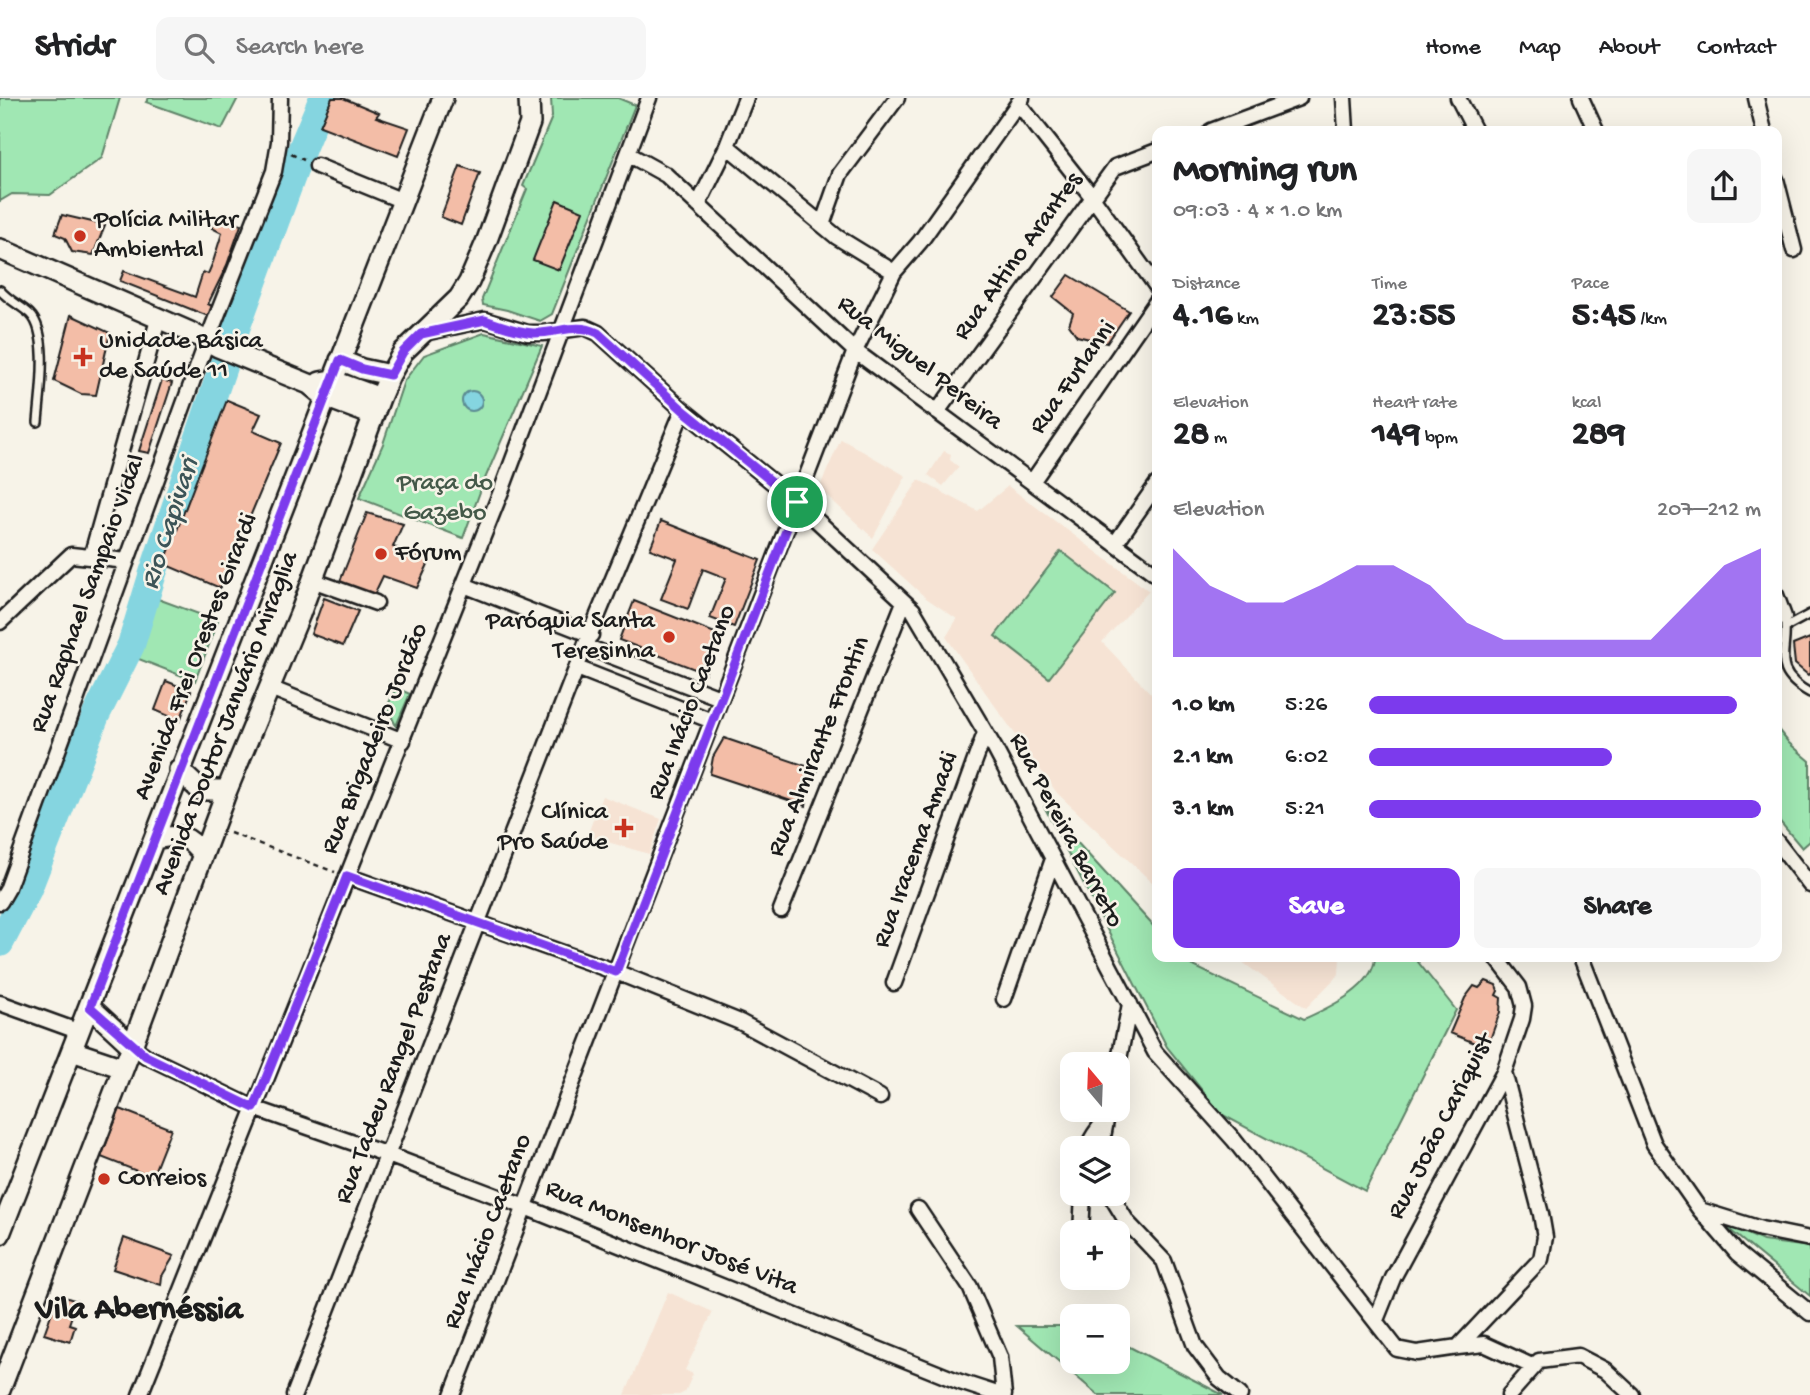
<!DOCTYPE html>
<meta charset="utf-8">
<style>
:root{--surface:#fff;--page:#f6f6f6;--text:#202124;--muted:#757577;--line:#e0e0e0;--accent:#7c3aed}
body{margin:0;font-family:"Gochi Hand",sans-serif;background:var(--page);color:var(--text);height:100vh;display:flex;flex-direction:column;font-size:26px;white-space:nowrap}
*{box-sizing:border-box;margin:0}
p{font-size:23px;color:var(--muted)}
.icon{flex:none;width:38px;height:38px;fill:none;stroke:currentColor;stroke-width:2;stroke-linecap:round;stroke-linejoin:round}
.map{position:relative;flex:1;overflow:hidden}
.sheet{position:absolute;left:1152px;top:28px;width:630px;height:836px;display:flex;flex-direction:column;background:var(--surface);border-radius:14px;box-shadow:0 7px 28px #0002}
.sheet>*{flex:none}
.needle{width:46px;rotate:341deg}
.buttons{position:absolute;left:1060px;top:954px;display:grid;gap:14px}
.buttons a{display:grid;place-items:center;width:70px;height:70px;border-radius:14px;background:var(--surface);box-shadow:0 7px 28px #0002;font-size:35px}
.pin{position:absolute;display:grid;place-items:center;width:60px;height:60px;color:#fff;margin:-30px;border:4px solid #fff;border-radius:50%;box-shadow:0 2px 7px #0007}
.round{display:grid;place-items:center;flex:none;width:74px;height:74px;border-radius:14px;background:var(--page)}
.headline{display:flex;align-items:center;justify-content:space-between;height:119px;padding:0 21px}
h1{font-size:38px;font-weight:700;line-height:52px}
.metrics{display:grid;grid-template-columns:repeat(3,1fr);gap:10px;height:119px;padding:7px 21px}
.metrics div{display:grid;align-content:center}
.metrics b{font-size:35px;font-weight:700}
.metrics small{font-size:19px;font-weight:400}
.metrics p{font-size:19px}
.chart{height:196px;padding:14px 21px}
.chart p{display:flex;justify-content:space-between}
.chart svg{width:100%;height:126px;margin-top:7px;fill:var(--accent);opacity:.7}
.primary-button{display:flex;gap:14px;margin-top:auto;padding:14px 21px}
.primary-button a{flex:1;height:80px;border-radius:14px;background:var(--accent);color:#fff;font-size:28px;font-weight:700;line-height:80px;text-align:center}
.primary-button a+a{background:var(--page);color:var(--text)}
ul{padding:0 21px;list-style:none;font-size:23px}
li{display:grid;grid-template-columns:112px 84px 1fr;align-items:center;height:52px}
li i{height:18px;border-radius:9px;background:var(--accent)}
header{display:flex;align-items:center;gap:42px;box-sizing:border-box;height:98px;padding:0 35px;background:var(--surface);border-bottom:2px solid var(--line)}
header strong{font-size:33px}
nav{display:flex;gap:38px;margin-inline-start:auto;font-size:24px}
.search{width:490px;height:63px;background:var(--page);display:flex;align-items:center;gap:18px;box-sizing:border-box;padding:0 24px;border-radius:14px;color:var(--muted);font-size:26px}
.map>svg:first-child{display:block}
</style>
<header>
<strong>Stridr</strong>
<div class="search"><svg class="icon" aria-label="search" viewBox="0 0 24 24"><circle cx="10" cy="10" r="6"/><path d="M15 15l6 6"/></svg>Search here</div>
<nav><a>Home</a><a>Map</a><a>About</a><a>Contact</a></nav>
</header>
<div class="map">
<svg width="1810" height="1297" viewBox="0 0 1810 1297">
<rect width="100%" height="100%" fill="#f7f3e8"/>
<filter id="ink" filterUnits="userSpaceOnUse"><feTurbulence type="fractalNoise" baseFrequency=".0143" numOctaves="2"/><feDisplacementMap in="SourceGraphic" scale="14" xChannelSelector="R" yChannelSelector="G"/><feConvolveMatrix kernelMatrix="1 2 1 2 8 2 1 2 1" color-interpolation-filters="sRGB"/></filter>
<g filter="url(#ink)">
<path fill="#f6e3d4" d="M841 341 906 378 873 440 824 395 821 386Z
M944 353 951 356 950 362 959 369 943 388 928 377Z
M919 382 978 413 1008 388 1149 493 1102 544 1157 602V789L1057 695 946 539 957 521 926 500 872 451Z
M602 698 661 721 649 756 587 738Z
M1235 859H1340L1339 876 1306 910Z
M668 1194 713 1214 685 1272 693 1276 685 1294 679 1297H625Z"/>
<path fill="#a0e7b3" stroke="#5e8268" stroke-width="2" d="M0 0H120L102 60 50 97 12 96 0 103Z
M149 0H238L222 31 146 4Z
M551 0H618L635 7 552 216 540 223 507 212 483 207 482 201 527 91 523 88 552 19Z
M484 235 542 248 484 383 463 440 359 400 383 346 404 283 424 257Z
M1061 453 1115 495 1049 580 995 538Z
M158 501 218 523 195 583 136 560Z
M396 590 410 596 396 628 387 609Z
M1776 629 1789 645 1810 663V743L1802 750 1776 719Z
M1044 708 1157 832V859H1181L1185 864 1304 921C1328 910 1374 890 1375 859H1414L1456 912 1365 1093 1221 1016 1167 949Z
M1719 1123 1763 1143 1810 1149V1198Z
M1017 1228H1073V1264H1118V1243L1223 1297H1098Z"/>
<path fill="#85d5e0" stroke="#5b8b92" stroke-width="2" d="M462 303a10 10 0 1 1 20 0a10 10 0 1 1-20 0Z"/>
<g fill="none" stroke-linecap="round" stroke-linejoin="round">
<path stroke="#85d5e0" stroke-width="28" d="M0 845 28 791 96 617 131 547 153 475 234 236 303 48 323 0"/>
</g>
<path fill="#f3bda7" stroke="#1c1c1c" stroke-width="2" d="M332 0H343L379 15 376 19 409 30 398 58 320 28Z
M460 68 480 75 461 127 441 119Z
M557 102 583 113 559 172 533 162Z
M62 117 105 127 93 157 72 154 65 140 55 136Z
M218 117 241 127 227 167 208 206 214 209 208 218 120 183 124 173 195 199 203 174 208 176 213 164 222 135 212 130Z
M1069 177 1129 213 1107 245 1077 238 1069 227 1073 215 1053 199Z
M71 217 110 235 96 297 81 296 54 283Z
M162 282 172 285 149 355 139 353Z
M227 302 261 316 253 333 281 345 220 490 164 466Z
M367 415 403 426 393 449 430 462 417 490 383 478 372 501 339 486Z
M661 423 760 462 734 529 710 520 726 480 703 471 688 511 661 501 677 461 650 451Z
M324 500 358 513 343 548 311 536Z
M634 503 720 537 705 575 619 542Z
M1810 540V575L1808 577 1795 566 1793 547Z
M166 583 191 593 180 623 155 612Z
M724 640 818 672 808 689 806 708 710 676 713 659Z
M1486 883 1496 887 1498 893 1496 897 1501 900 1500 914 1487 950 1450 935 1465 900 1474 888 1479 890Z
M120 1011 171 1031 152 1079 101 1059Z
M124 1140 174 1158 162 1178 161 1187 113 1171Z
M58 1197 77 1203 69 1226 75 1228 70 1244 44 1236Z"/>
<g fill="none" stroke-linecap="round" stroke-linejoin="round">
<g stroke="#1c1c1c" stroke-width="12">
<path id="lane" d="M0 192C8 202 20 207 30 216 50 235 40 298 38 324
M1784 519C1791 553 1767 571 1810 595
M1786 529 1810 516"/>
</g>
<g stroke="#1c1c1c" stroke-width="19">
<path id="street" d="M1344 0 1346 33
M1458 0 1475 33
M1581 0 1596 33
M1756 0 1764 33
M1018 5 1093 100 1157 189
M1211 33 1299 0
M727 48 837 139 894 174
M628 56 666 77 855 253 1157 477
M317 68 403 103
M1776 81 1794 152
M698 107 727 48 746 0
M822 127 840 76 897 0
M424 235 485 222 528 235H543L585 229 598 235 683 312 797 404 913 512 994 649 1155 954 1234 1042 1397 1251 1417 1255 1458 1249 1541 1161 1545 1139 1541 1116 1504 974
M937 314 1115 69 1157 53
M1032 384 1157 203
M1115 446 1157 386
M91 459 158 222
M312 482 376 505
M464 487 591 537
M1776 497 1784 519
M0 524 71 457 127 463
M585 548 720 600
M577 570 712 623
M270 590 403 643
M1776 743 1810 787
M347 778 616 874 740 924 880 999
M0 804 7 792 207 243 274 73 279 44 280 0
M781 812 904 504
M1581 859 1654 1046 1700 1112 1761 1131 1810 1141
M894 885 985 635
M1004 901 1053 761
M0 905 80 934
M132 948 146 958 254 1010 388 1057 525 1109 960 1284 1000 1297
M1118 966 1130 906
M1088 1050C1091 1035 1105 1027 1109 1012
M1101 1050 1106 1023
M1110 1096 1127 1124 1164 1163 1195 1248 1219 1280 1240 1297
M918 1111 970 1189 1000 1259 1004 1297
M1701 1113 1737 1155 1810 1215
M1081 1134 1083 1096
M1376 1222 1393 1180 1504 974 1522 921 1524 908 1519 889 1496 859
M1458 1249 1484 1246 1534 1269
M140 1297 502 391 649 0
M294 1297 585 548 683 312
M452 1297 855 253 894 174 920 144 1022 0
M1509 1297 1539 1263 1578 1258 1605 1272 1632 1297"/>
</g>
<g stroke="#1c1c1c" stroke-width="24">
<path id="secondary" d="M0 151 190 234 218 249 309 286 325 299 373 317
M340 262 362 271 390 277
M320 284 331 282 380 300
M179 672 200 692H227
M155 741C179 736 188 736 203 757
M90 909 132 948
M72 953 123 970
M0 1136 443 0
M0 1292 132 948 227 692 300 516 380 300 390 277 403 254 459 200 469 184 487 142 530 25 529 0"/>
</g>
<path stroke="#1c1c1c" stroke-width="2.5" stroke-dasharray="5 5" stroke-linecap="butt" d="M291 56 304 62
M230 735 335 774"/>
<use href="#lane" stroke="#f7f3e8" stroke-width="7"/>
<use href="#street" stroke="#f7f3e8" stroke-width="14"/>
<use href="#secondary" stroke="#f7f3e8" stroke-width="19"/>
</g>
</g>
<g fill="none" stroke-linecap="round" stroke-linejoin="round" filter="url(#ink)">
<g stroke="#fff" stroke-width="14">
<path id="route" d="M485 222C500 227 517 234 533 235 557 236 576 224 598 235L683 312 797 404 616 874 347 778 254 1010 146 958 90 909 340 262 362 271 390 277 403 254 421 236Z"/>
</g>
<use href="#route" stroke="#7c3aed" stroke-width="9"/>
</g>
<g fill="#c8321e" stroke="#f7f3e8" stroke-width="2.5">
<circle cx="80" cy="138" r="7"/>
<path d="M79.5 248.5h7v7h7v7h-7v7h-7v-7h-7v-7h7z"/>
<circle cx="381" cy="456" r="7"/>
<circle cx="669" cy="539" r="7"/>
<path d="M620.5 719.5h7v7h7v7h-7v7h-7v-7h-7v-7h7z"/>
<circle cx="104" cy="1081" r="7"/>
</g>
<g text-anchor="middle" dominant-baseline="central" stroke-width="5" stroke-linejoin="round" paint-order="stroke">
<g font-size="26" fill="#1c1c1c" stroke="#f7f3e8" text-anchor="start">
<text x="94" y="123">Polícia Militar<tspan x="94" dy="30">Ambiental</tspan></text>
<text x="99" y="244">Unidade Básica<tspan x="99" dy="30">de Saúde 11</tspan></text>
<text x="395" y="456">Fórum</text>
<text x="655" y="524" text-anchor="end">Paróquia Santa<tspan x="655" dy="30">Teresinha</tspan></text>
<text x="608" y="715" text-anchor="end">Clínica<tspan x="608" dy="30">Pro Saúde</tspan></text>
<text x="118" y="1081">Correios</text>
</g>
<g font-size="26" fill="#1c1c1c" stroke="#f7f3e8">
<text transform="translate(1019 159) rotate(-54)">Rua Altino Arantes</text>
<text transform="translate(919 266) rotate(38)">Rua Miguel Pereira</text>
<text transform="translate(1074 280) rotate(-55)">Rua Furlanni</text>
<text transform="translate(89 496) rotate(-70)">Rua Raphael Sampaio Vidal</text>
<text transform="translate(197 559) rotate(-69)">Avenida Frei Orestes Girardi</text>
<text transform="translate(693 605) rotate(-69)">Rua Inácio Caetano</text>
<text transform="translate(227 626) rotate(-69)">Avenida Doutor Januário Miraglia</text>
<text transform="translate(376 641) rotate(-68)">Rua Brigadeiro Jordão</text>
<text transform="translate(820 649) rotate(-68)">Rua Almirante Frontin</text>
<text transform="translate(1065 733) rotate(62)">Rua Pereira Barreto</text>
<text transform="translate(917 752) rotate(-70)">Rua Iracema Amadi</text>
<text transform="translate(395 971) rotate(-69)">Rua Tadeu Rangel Pestana</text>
<text transform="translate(1442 1029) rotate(-63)">Rua João Cariquist</text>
<text transform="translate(489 1134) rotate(-69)">Rua Inácio Caetano</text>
<text transform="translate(671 1141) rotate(22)">Rua Monsenhor José Vita</text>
</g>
<g font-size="26" fill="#445949" stroke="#f7f3e8">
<text x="445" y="386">Praça do<tspan x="445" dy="30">Gazebo</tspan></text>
</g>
<g font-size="28" font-style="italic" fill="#3c5457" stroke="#f7f3e8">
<text transform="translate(171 426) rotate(-72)">Rio Capivari</text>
</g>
<g font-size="33" font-weight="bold" fill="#1c1c1c" stroke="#f7f3e8">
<text x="139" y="1213">Vila Abernéssia</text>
</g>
</g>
</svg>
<div class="buttons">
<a><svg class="needle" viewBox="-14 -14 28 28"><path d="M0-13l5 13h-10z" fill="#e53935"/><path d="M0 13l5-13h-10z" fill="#757577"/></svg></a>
<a><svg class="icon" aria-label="layers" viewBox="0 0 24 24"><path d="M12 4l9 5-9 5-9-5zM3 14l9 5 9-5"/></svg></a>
<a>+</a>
<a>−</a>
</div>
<div class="pin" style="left:797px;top:404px;background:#1e9e55"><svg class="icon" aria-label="arrive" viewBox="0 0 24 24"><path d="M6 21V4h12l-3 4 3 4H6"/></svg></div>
<section class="sheet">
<div class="headline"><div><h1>Morning run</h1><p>09:03 · 4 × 1.0 km</p></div><a class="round"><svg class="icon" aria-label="share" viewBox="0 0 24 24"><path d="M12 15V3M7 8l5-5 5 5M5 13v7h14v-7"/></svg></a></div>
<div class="metrics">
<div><p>Distance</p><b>4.16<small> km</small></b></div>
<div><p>Time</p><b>23:55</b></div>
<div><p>Pace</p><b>5:45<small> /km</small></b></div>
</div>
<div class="metrics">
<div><p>Elevation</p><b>28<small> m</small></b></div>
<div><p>Heart rate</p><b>149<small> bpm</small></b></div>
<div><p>kcal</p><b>289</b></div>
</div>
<div class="chart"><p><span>Elevation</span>207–212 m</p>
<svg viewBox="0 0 160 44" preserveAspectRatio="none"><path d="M0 44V6L10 19L20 25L30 25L40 19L50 12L60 12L70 19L80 32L90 38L100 38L110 38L120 38L130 38L140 25L150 12L160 6V44z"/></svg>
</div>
<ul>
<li><b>1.0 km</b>5:26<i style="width:94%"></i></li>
<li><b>2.1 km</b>6:02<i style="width:62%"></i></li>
<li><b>3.1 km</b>5:21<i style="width:100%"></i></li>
</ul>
<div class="primary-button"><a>Save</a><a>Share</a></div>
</section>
</div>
